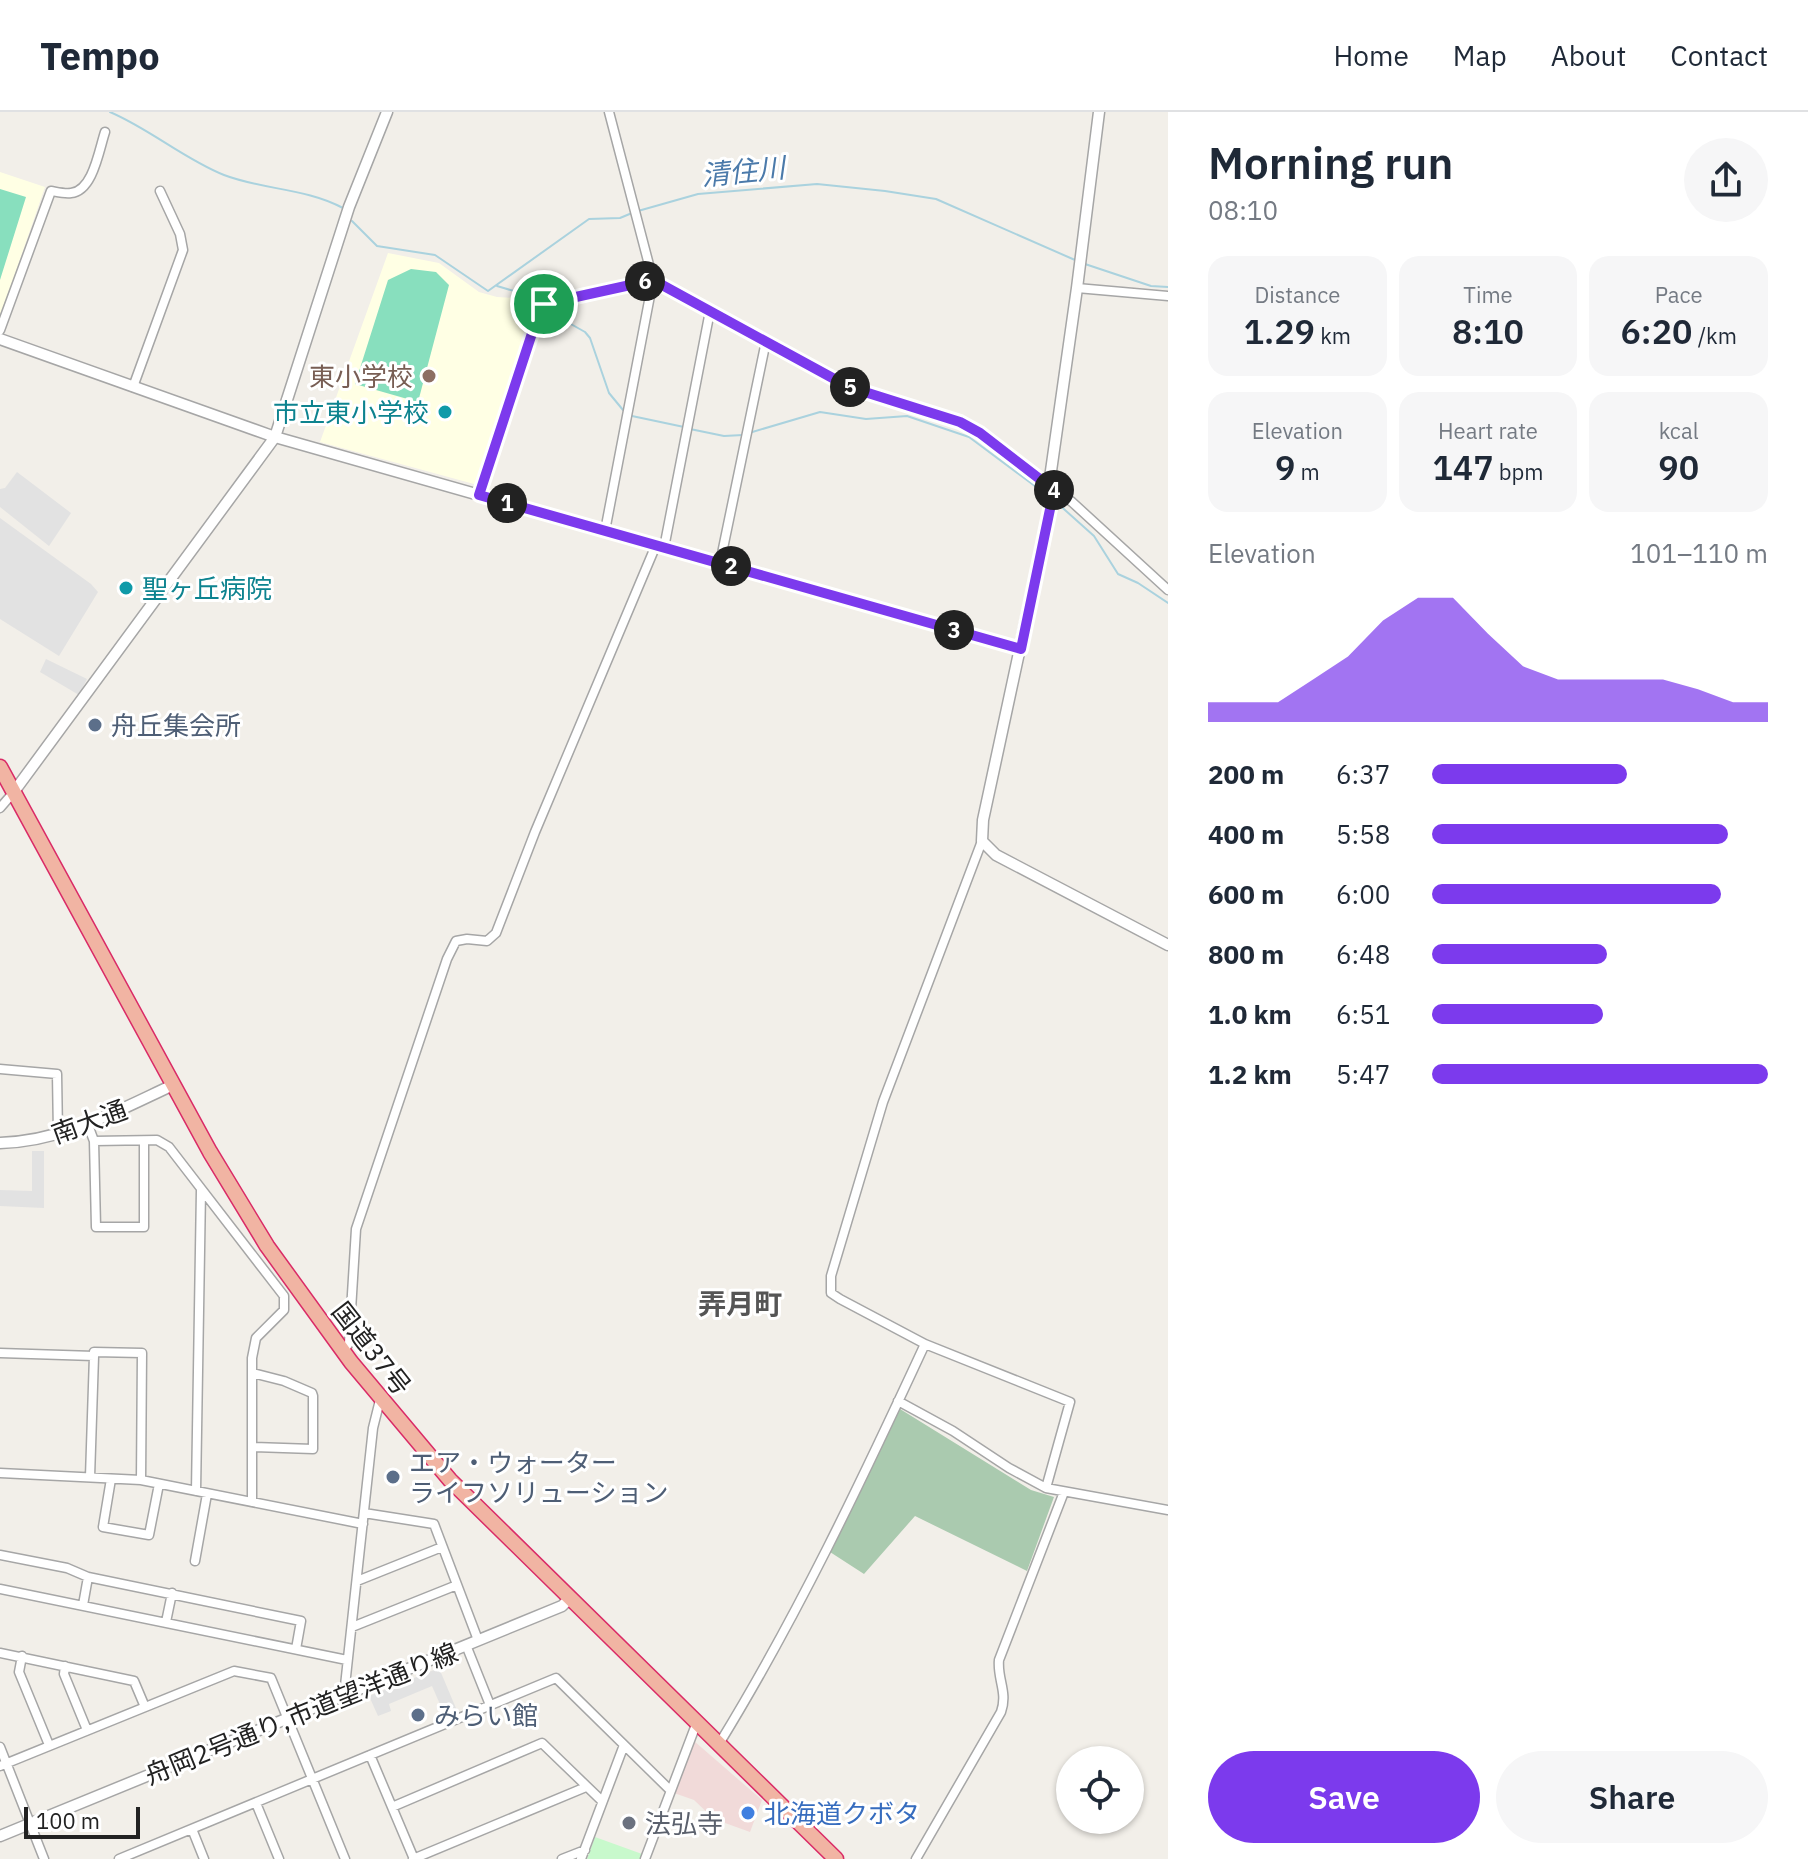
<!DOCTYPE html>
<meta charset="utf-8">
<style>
:root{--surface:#fff;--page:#f6f6f7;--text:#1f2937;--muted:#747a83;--line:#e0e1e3;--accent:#7c3aed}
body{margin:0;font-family:"IBM Plex Sans","Noto Sans JP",sans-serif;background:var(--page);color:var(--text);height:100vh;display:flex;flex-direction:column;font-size:30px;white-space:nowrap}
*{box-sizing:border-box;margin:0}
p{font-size:26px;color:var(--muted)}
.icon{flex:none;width:44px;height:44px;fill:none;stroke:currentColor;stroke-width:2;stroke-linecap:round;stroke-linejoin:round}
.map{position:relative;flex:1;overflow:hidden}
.panel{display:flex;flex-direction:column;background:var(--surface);width:640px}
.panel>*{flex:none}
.tools{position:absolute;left:1056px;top:1634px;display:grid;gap:16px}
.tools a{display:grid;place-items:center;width:88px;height:88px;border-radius:50%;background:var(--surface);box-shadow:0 2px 6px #0004;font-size:40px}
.scale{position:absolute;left:24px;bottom:20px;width:116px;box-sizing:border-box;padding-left:8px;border:4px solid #222;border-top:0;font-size:22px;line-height:28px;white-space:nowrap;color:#222;-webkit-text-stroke:6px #fff;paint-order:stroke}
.pin{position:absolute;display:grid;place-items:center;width:68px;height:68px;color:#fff;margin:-34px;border:4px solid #fff;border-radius:50%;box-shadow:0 2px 8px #0007}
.km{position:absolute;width:40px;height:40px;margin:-20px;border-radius:50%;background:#222;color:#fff;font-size:22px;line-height:40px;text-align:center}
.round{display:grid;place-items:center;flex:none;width:84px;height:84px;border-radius:42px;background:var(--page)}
.head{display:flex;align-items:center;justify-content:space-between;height:136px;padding:0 40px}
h1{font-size:44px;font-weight:600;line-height:60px}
.stats{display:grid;grid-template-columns:repeat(3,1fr);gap:12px;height:136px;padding:8px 40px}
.stats div{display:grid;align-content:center;border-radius:20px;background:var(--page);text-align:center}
.stats b{font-size:34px;font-weight:600}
.stats small{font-size:22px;font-weight:400}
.stats p{font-size:22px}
.chart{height:224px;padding:16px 40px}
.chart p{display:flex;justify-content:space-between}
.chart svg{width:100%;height:144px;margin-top:8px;fill:var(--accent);opacity:.7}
.cta{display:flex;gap:16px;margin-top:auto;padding:16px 40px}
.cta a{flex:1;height:92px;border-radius:48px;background:var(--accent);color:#fff;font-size:32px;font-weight:600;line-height:92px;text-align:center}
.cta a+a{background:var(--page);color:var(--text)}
ul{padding:0 40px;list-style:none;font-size:26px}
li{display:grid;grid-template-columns:128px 96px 1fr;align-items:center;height:60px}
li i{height:20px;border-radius:10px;background:var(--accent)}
header{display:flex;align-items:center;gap:48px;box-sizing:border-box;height:112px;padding:0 40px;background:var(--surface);border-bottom:2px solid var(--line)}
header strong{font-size:38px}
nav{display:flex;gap:44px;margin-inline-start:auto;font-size:28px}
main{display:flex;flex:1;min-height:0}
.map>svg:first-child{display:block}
</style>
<header>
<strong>Tempo</strong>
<nav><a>Home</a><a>Map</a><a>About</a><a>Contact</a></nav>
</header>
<main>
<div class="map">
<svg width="1168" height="1747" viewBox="0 0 1168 1747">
<rect width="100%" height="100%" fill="#f2efe9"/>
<path fill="#f1dad9" d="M694 1629 762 1688 750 1720 714 1707 694 1688 674 1681Z"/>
<path fill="#ffffe4" d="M0 60 45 75 0 205Z
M388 141 439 151 479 180 497 185 515 186 535 198 481 370 474 372 320 330Z"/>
<path fill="#aacaaf" d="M900 1297 1031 1378 1054 1385 1027 1459 915 1404 864 1462 830 1440Z"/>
<path fill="#c8f9cc" d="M595 1725 642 1742 640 1747H587Z"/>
<path fill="#88dfbe" d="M0 77 26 85 0 168Z
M411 157 436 160 449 173 418 290 355 272 388 168Z"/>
<path fill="#e2e2e2" d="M17 360 71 401 49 434 0 395V377L5 376Z
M0 406 91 472 98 480 59 544 0 507Z
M46 547 87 567 79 583 40 560Z
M32 1039H44V1096L0 1094V1078L32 1079Z
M439 1556 458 1601 446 1606 432 1574 389 1592 391 1599 378 1604 369 1584Z"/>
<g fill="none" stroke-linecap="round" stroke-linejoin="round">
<path stroke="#aad2de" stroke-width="2" d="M110 0C150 17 184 47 224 63 263 78 306 76 343 96
M638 99 698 82 817 72 885 79 936 87 1075 148
M352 109 377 134 435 143 488 179 589 107 620 106 632 101
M1085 152 1151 174 1168 175
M497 174 524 182 538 192
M546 198 585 220 590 226 609 281 623 298
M632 304 684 315
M690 317 724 324 743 323
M749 321 820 300 866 307 907 304 969 325 1047 383
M1056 390 1094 424 1118 462 1138 471 1168 491"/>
<g stroke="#a6a6a6" stroke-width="11">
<path id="minor" d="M1077 176 1168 184
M0 218 51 79C57 80 65 82 71 81 93 79 99 38 105 20
M133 275 183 138 180 122 160 79
M479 383 539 200 544 192 653 168 849 275 929 299 960 310 980 321 1072 390 1168 478
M605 419 653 168 609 0
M664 436 710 199
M720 451 766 229
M0 696 13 681
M982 729 883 990 831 1164V1181L840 1187 925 1232 1070 1290 1046 1376
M0 957 57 962 58 1022
M88 1013 94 1029 157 1028 169 1035 284 1184V1198L256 1226 252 1246V1390
M94 1029 96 1115H144V1029
M344 1239 349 1231 356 1117 447 847 456 829 467 827 487 829 496 821 535 720 656 433
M0 1241 94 1244V1240L142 1241 141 1368
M253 1261 284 1269 312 1281 313 1284V1337L253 1335
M898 1289 953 1319 1009 1356 1046 1376 1168 1398
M0 1361 141 1368 363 1412
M90 1365 94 1244
M111 1367 103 1415 149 1423 159 1372
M196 1379 201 1078
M364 1401 434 1412 478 1528
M0 1443 67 1456 88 1465 301 1509 296 1537
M195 1449 207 1382
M357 1469 442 1435
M0 1477 347 1548
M83 1493 88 1465
M166 1510 172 1481
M352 1515 457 1473
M466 1533 490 1593
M0 1541 134 1569 145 1595
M22 1544 19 1560 49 1633
M65 1554 64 1562 87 1618
M344 1583 373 1316 380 1288
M719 1632C797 1505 862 1368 925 1232
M0 1635 44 1747
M370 1643 414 1747
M0 1654 234 1559 271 1566 345 1747
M256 1691 279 1747
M392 1695 542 1631 602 1689
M192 1717 204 1747
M119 1747 556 1566 670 1678
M413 1747 586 1675
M562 1747 585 1738
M581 1747 624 1633
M645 1747 697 1610
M916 1747 1001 1600C1008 1580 997 1567 999 1548L1064 1380"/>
</g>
<g stroke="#a6a6a6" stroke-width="13">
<path id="tertiary" d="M0 227 275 325 1021 537
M1049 373 1077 176 1099 0
M1054 378 983 708 982 729 996 743 1168 833
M13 681 275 325 349 95 387 0
M0 1031C64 1029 117 999 173 973
M0 1724 562 1494 570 1486"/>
</g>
<g stroke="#da2b67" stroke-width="17">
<path id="trunk" d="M0 655 210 1040 267 1134 351 1250 450 1368 836 1747"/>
</g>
<use href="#minor" stroke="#fff" stroke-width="8"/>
<use href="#tertiary" stroke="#fff" stroke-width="10"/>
<use href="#trunk" stroke="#f1b4a3" stroke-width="14"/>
</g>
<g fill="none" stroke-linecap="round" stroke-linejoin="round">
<g stroke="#fff" stroke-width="16">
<path id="route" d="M653 168 849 275 960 310 980 321 1054 378 1021 537 479 383 539 200 544 192Z"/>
</g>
<use href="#route" stroke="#7c3aed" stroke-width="10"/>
</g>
<circle fill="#8d6e63" stroke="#fff" stroke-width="3" cx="429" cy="264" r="8"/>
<g fill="#0f9aa8" stroke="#fff" stroke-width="3">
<circle cx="445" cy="300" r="8"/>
<circle cx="126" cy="476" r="8"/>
</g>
<g fill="#5c6f8a" stroke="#fff" stroke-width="3">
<circle cx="95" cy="613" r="8"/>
<circle cx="393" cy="1365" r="8"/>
<circle cx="418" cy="1603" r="8"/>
</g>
<circle fill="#3f7fe0" stroke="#fff" stroke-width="3" cx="748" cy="1701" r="8"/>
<circle fill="#6b7280" stroke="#fff" stroke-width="3" cx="629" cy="1711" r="8"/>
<g text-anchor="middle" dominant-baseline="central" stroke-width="6" stroke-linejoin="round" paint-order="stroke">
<g font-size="26" fill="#785e54" stroke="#fff" text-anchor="end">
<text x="413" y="264">東小学校</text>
</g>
<g font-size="26" fill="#0d838f" stroke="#fff" text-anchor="end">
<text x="429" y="300">市立東小学校</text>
<text x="142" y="476" text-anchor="start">聖ヶ丘病院</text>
</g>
<g font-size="26" fill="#4e5e75" stroke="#fff" text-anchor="start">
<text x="111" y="613">舟丘集会所</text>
<text x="409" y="1350">エア・ウォーター<tspan x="409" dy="30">ライフソリューション</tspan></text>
<text x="434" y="1603">みらい館</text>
</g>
<g font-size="26" fill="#222" stroke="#fff">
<text transform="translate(89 1009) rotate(-20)">南大通</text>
<text transform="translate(372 1236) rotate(52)">国道37号</text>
<text transform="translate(301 1601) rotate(-22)">舟岡2号通り,市道望洋通り線</text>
</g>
<g font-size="26" fill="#366cbe" stroke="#fff" text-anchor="start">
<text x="764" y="1701">北海道クボタ</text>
</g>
<g font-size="26" fill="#5b616d" stroke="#fff" text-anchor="start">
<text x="645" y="1711">法弘寺</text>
</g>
<g font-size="28" font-style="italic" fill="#4b7aaa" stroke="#fff">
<text transform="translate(743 59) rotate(-6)">清住川</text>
</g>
<g font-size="28" font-weight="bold" fill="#555" stroke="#fff">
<text x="740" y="1191">弄月町</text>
</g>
</g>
</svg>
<div class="tools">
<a><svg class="icon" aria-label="locate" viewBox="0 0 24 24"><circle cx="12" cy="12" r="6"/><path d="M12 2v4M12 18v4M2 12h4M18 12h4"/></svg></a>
</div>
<div class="scale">100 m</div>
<div class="pin" style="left:544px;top:192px;background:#1e9e55"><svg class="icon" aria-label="arrive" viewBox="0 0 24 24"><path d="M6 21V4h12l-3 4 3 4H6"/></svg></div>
<b class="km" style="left:507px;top:391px">1</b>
<b class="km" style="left:731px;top:454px">2</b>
<b class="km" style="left:954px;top:518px">3</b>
<b class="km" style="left:1054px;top:378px">4</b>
<b class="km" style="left:850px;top:275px">5</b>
<b class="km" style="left:645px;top:169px">6</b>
</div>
<section class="panel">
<div class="head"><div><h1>Morning run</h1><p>08:10</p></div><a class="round"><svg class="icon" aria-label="share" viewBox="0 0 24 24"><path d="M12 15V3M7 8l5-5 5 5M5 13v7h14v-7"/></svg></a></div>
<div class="stats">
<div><p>Distance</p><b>1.29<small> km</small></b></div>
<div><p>Time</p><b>8:10</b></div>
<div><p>Pace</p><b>6:20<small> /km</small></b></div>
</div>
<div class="stats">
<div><p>Elevation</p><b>9<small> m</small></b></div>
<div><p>Heart rate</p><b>147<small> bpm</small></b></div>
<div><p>kcal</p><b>90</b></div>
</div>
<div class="chart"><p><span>Elevation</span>101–110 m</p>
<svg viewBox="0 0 160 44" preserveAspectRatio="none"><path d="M0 44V38L10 38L20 38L30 31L40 24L50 13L60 6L70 6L80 17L90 27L100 31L110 31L120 31L130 31L140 34L150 38L160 38V44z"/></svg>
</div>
<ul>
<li><b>200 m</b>6:37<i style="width:58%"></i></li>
<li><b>400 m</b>5:58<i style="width:88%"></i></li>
<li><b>600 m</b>6:00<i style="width:86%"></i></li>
<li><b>800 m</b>6:48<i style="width:52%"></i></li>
<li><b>1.0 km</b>6:51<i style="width:51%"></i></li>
<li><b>1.2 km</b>5:47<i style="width:100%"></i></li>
</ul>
<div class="cta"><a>Save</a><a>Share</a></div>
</section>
</main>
